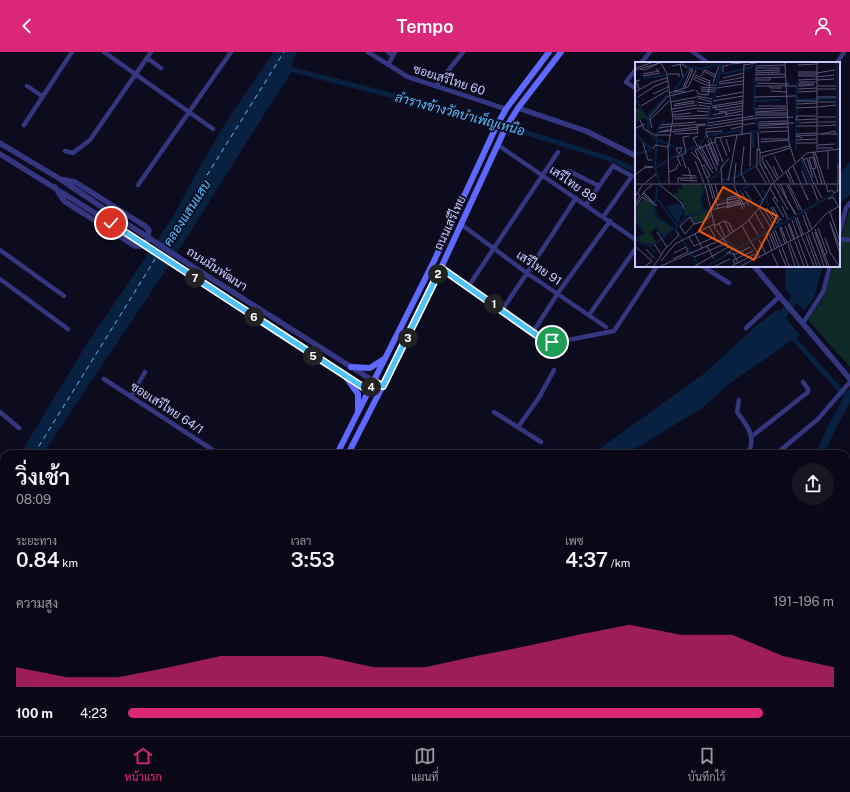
<!DOCTYPE html>
<html lang="th">
<meta charset="utf-8">
<style>
:root{--surface:#0a0816;--page:#181623;--text:#f1f3f6;--muted:#999aa1;--line:#2a2935;--accent:#db2777}
body{margin:0;font-family:"Public Sans",Sarabun,sans-serif;background:var(--page);color:var(--text);height:100vh;display:flex;flex-direction:column;font-size:15px;white-space:nowrap}
*{box-sizing:border-box;margin:0}
p{font-size:13px;color:var(--muted)}
.icon{flex:none;width:22px;height:22px;fill:none;stroke:currentColor;stroke-width:2;stroke-linecap:round;stroke-linejoin:round}
.map{position:relative;flex:1;overflow:hidden}
.details{position:absolute;left:0px;top:398px;width:850px;height:286px;display:flex;flex-direction:column;background:var(--surface);border-radius:12px 12px 0 0;box-shadow:0 2px 6px #0003,0 0 0 1px var(--line)}
.details>*{flex:none}
.pin{position:absolute;display:grid;place-items:center;width:34px;height:34px;color:#fff;margin:-17px;border:2px solid #fff;border-radius:50%;box-shadow:0 1px 4px #0007}
.km{position:absolute;width:20px;height:20px;margin:-10px;border-radius:50%;background:#222;color:#fff;font-size:11px;line-height:20px;text-align:center}
.round{display:grid;place-items:center;flex:none;width:42px;height:42px;border-radius:21px;background:var(--page)}
.summary{display:flex;align-items:center;justify-content:space-between;height:68px;padding:0 16px}
h1{font-size:22px;font-weight:600;line-height:30px}
.metrics{display:grid;grid-template-columns:repeat(3,1fr);gap:6px;height:68px;padding:4px 16px}
.metrics div{display:grid;align-content:center}
.metrics b{font-size:20px;font-weight:600}
.metrics small{font-size:11px;font-weight:400}
.metrics p{font-size:11px}
.chart{height:112px;padding:8px 16px}
.chart p{display:flex;justify-content:space-between}
.chart svg{width:100%;height:72px;margin-top:4px;fill:var(--accent);opacity:.7}
ul{padding:0 16px;list-style:none;font-size:13px}
li{display:grid;grid-template-columns:64px 48px 1fr;align-items:center;height:30px}
li i{height:10px;border-radius:5px;background:var(--accent)}
header{display:flex;justify-content:space-between;align-items:center;height:52px;padding:0 16px;background:var(--accent);color:#fff;font-size:18px;font-weight:600}
.tabs{display:flex;justify-content:space-around;align-items:center;height:56px;border-top:1px solid var(--line);background:var(--surface);font-size:11px;color:var(--muted)}
.tabs a{display:grid;justify-items:center;gap:2px}
.tabs .selected{color:var(--accent)}
.map>svg:first-child{display:block}
</style>
<header><svg class="icon" aria-label="back" viewBox="0 0 24 24"><path d="M15 5l-7 7 7 7"/></svg>Tempo<svg class="icon" aria-label="person" viewBox="0 0 24 24"><circle cx="12" cy="8" r="4"/><path d="M4 21q1-7 8-7t8 7"/></svg></header>
<div class="map">
<svg width="850" height="684" viewBox="0 0 850 684">
<rect width="100%" height="100%" fill="#0d0b1e"/>
<path fill="#0e2926" d="M850 156V315L808 268 824 244 833 214H839V192Z"/>
<path fill="#082140" d="M274 0H297L293 8 290 22 166 218 43 402H20L85 295 174 163 202 111 231 62Z
M850 110V143L841 151 839 158V122Z
M789 214H823L814 245 804 259 785 237V219Z
M778 257 800 283 730 331 702 356 627 402H592L705 321 756 274Z
M4 428V474L0 479V435Z"/>
<g fill="none" stroke-linecap="round" stroke-linejoin="round">
<path stroke="#082140" stroke-width="5" d="M286 16 483 67 607 106 636 118
M790 282 847 346
M215 684 219 680"/>
<path stroke="#082140" stroke-width="8" d="M776 272 800 239
M820 402 830 379 850 342
M342 684 344 680
M647 684 650 680"/>
<path stroke="#56beff" stroke-width="1" stroke-dasharray="5 4" stroke-linecap="butt" d="M164 192 284 0
M34 402 157 204
M0 457 4 451"/>
<path stroke="#343780" stroke-width="4.5" d="M104 0 213 77
M368 0 408 25 506 57
M388 0 393 4
M693 0 708 11
M147 6 161 16
M641 11 650 0
M837 11 844 0
M388 13 395 0
M636 17 626 30 636 37
M27 34 42 44
M436 34 463 0
M24 73 72 0
M498 93 636 188
M65 99 73 101 90 88 151 0
M569 119 599 134
M138 133 231 0
M586 153 613 114 632 124 603 165
M462 173 527 221 606 275
M839 183 846 156 850 151
M839 187 850 188
M0 198 64 244
M702 214 729 231
M441 216 545 289 558 290 614 279 657 214
M0 227 68 277
M468 235 558 100
M502 258 527 221 576 146
M589 263 636 196
M803 271 823 240 830 214
M746 276 780 244
M533 280 558 241 610 169
M104 327 219 402
M131 345 145 320
M739 348 737 360C746 372 755 382 750 397L744 402
M0 360 19 376
M494 360 541 390
M518 375 540 344 554 318
M751 385 808 340V337L803 330
M776 402 818 367 850 330
M846 409 850 413
M846 436 850 432
M846 469 850 473
M0 498 4 501
M846 542 850 546
M0 553 4 556
M0 606 4 609
M0 660 4 662
M31 680 38 684
M119 680 125 684
M396 680 402 684
M491 680 498 684
M566 680 571 684
M609 680 613 684
M201 684 205 680
M365 684 366 680
M448 684 450 680"/>
<path stroke="#343780" stroke-width="5.5" d="M518 56 586 79 636 104
M0 91 60 127 115 164
M0 102 111 171
M55 135 64 149 135 194H142L147 189 149 178 145 174 75 130 60 127
M754 214 850 327
M209 225 383 335
M202 231 378 344"/>
<path stroke="#5f68ff" stroke-width="6" d="M351 315 370 316 384 307
M346 325 358 342V358
M337 402 434 209 496 75 506 57 549 0
M348 402 422 257 505 77 518 56 561 0
M271 684V680
M280 684 281 680"/>
<path stroke="#343780" stroke-width="5.5" d="M115 164 209 225
M111 171 202 231"/>
</g>
<g fill="none" stroke-linecap="round" stroke-linejoin="round">
<g stroke="#fff" stroke-width="8">
<path id="route" d="M111 171 369 339 374 330 383 334 441 216 545 289 552 290"/>
</g>
<use href="#route" stroke="#4fc3f7" stroke-width="5"/>
</g>
<g text-anchor="middle" dominant-baseline="central" stroke-width="3.5" stroke-linejoin="round" paint-order="stroke">
<g font-size="12" fill="#cac8ff" stroke="#0d0b1e">
<text transform="translate(449 28) rotate(18)">ซอยเสรีไทย 60</text>
<text transform="translate(573 132) rotate(35)">เสรีไทย 89</text>
<text transform="translate(450 171) rotate(-65)">ถนนเสรีไทย</text>
<text transform="translate(539 216) rotate(34)">เสรีไทย 91</text>
<text transform="translate(217 217) rotate(33)">ถนนมีนพัฒนา</text>
<text transform="translate(167 356) rotate(33)">ซอยเสรีไทย 64/1</text>
</g>
<g font-size="13" font-style="italic" fill="#56beff" stroke="#0d0b1e">
<text transform="translate(460 62) rotate(15)">ลำรางข้างวัดบำเพ็ญเหนือ</text>
<text transform="translate(187 161) rotate(-57)">คลองแสนแสบ</text>
</g>
</g>
<g transform="translate(635 10)">
<rect width="205" height="205" fill="#0d0b1e"/>
<path d="M5 46 12 57 13 62 10 56 0 60V47ZM47 122H65L68 126 65 142 68 149 75 148 76 153 70 159 59 161 55 154H51L48 139 38 134 39 131H43V127H47ZM8 136 18 143 20 154 38 166 29 174 21 165 16 171 21 180 15 182 0 178 10 170 1 161 0 153V145Z" fill="#0e2926"/>
<path d="M205 128 173 148 70 204 135 167ZM42 141 47 144 48 150 43 161 32 145Z" fill="#082140"/>
<path fill="none" stroke="#082140" stroke-width="2" d="M48 1 52 5 67 7 88 1M202 1 203 103M86 12 118 5 117 2M9 16 31 13M0 35 13 59V70L22 78 20 106M38 37 40 27 55 6M162 38 203 36M78 39 87 1M119 39 144 38M119 49 120 17M11 56 33 32M72 62 76 47M71 66V74L105 68 107 71M115 70 124 69 121 55M0 71 12 84 19 86M21 78 23 66 29 59M22 78 40 85M118 86V70M161 88 162 20M0 92 13 89 17 86M166 98 175 121M86 118 99 116 121 104M74 119 85 110 88 101M25 122 20 106 48 90 65 83 71 74M128 127 134 144M21 135 43 165M115 145 127 138M68 148 65 136 70 124M22 154 19 146 23 122M50 154 76 147 115 123M39 165 64 204M41 167 50 155V146L46 139M89 176 101 187M0 178 10 171 3 162 14 155 28 174 38 167 20 154 13 146M0 178 15 184 20 191M117 179 199 132M15 184 31 174M98 190 114 180M72 204 95 191"/>
<path fill="none" stroke="#595778" stroke-width="1" d="M26 1 32 12 38 57 33 86 34 121M150 1 154 81 160 100M45 2 48 15M95 2 107 1M109 3 121 1M163 3 182 2M37 4 47 2 52 6M121 4 150 3M0 6 16 1M121 6V9L145 8M121 6H145M5 7 10 8 22 2M0 8 25 1M68 9 80 15M88 10V4L94 3M163 10H182M120 11 145 10M182 11 200 8M8 12 24 9 21 7M33 12H44V15M163 12H182M60 13 75 19M120 13 150 12M8 14 25 11M66 14 70 8 81 13M163 14H182M59 15 74 21M182 15 199 13M88 16 109 11M120 16 150 15M58 17 71 23H81M120 18H135V15M163 18 182 17M182 18 199 17M84 20 109 15M164 20H182M78 21 84 4M122 21 154 22M84 22 108 19M179 23 164 24V22H179M121 24H161M134 24 135 26H147M182 24H201M50 25 58 8 54 7M66 25 81 26M48 26 55 9H58M82 26 108 22M4 27 1 19 5 18M66 27 80 28M163 27 182 26M182 27H201M40 28V30L50 29M61 28 64 32 73 33M66 29 79 30M136 29 151 30M0 30 18 20 32 16M163 30 182 29M34 31 53 25 61 8M18 32 33 25M73 33 75 18M34 34 60 28M62 34 77 37M3 35 20 24 33 19M81 35 108 30M119 35 161 34M182 35H201M63 36 77 40M59 39V41L39 44 40 42ZM78 39 108 34M161 39H182M35 40 62 35M62 40 77 42M183 40H201M162 42 182 41M63 43 76 45M80 43 81 48 108 44M6 44 33 28M77 44 108 39M123 44H151M183 45 201 43M62 46 75 47M77 46 108 41M161 46 182 45M37 47 62 43M120 47 151 46M62 49 74 50M38 50 62 46M84 50 107 47M120 50 152 48M120 51H152M92 52 108 49M38 53 56 51M78 53 91 50 92 53 90 52M120 53H152M181 54H162L161 58 182 57M39 55 73 53M183 55H201M39 57 73 56M74 57 108 52M5 58 9 67 20 73H36M15 58 14 56 33 34M124 60 152 59M183 60H201M73 61 119 54M164 61 182 60M123 62 159 61M0 63 1 66 10 62M26 63 61 60M108 63 120 61M38 64 71 62M72 64 121 56 158 55M124 64 152 62M162 64H182M183 64 201 63M17 66 15 58 34 39M24 66 37 64M124 66 153 65M71 67 108 61M96 67 108 64M38 68 62 65M37 69 24 70 37 67M37 70 63 67M123 70 124 88M125 70 153 69M39 72 63 71 62 64 71 63M107 72 109 1M161 72 182 71M183 72H202M186 72 200 69V72M63 74 58 76 63 85M75 76 84 99M85 76 92 94M167 76 161 74 182 73M73 77 71 70 87 69M91 77 95 90M126 77H153M73 78 83 102M161 78 182 77M80 80 88 100M126 80 154 78M8 81 13 98H17M161 81H182M70 82 82 109M73 82 83 104M183 83 200 82M64 84 75 107M66 84 78 107M109 84 106 111 111 121M183 86H198M18 87 20 83 33 85M62 87 78 111M60 88 80 80V76L116 71 115 105M60 88 74 121M122 88H125V102L135 121M182 88V1M42 89 44 92 47 86H41L42 89M193 89V107M56 90 66 100M178 90 187 122M180 90 190 122M125 91 155 84M47 94 51 106M139 94 148 111M167 95 179 122M178 95 181 106 177 107 174 96ZM131 98 142 117M168 98 172 96 178 115M60 99 69 121M128 100 127 95 155 86M122 102V86M123 102 121 104 131 121M46 104 42 95 51 91 48 75 54 74M67 104 69 103 75 114 72 116M138 104 143 115M158 104 166 122M53 105 57 118M132 107 128 100 139 119M178 107 183 122M153 108 159 122M167 109 172 122M34 110 41 107 43 102M151 110 156 121M0 113 9 106 18 105 9 104M47 113 61 114M45 118 62 119M93 119 102 73M10 121 21 112M43 121V116H62M87 121 86 106 94 96M99 121 101 101M0 122H137L172 91 205 87M70 122 80 166 88 177M74 122 78 137M76 122 83 146M80 122 84 138M118 122 128 138M143 122 160 152H161L153 139M146 122 152 137M203 122V102M25 123 46 140 49 147M99 123 108 147M139 123 153 148M152 123 164 148M154 123 167 149M166 123 173 138 171 133M177 123 183 139M180 123 187 136M191 123 193 130 197 128 199 131 203 129 202 123M135 126 143 140M110 129 116 138 112 140M9 131 19 141 7 132 9 131V130L13 126 16 124 17 122M107 131 114 144M103 132 110 145M0 135 8 122M140 135 138 137 149 155M193 137 198 135 203 144M92 138 104 136M0 142 5 134 3 131M92 142 106 140M82 143 105 138M93 144 92 136 103 134M147 144 153 157M0 145 7 135 22 144M136 145 144 161M138 145 145 158 147 157M91 146 111 141M124 146 136 166M132 146 142 162M129 147 139 164M76 148 106 141M170 150 177 168M195 150 205 180M120 151 129 167M168 153 174 170M162 155 168 172M160 156 167 174M114 158 123 173M157 158 163 176M90 160 95 171M154 161 160 177M59 162 55 155 45 164 50 172 59 162 70 159 77 153M84 162 90 175M153 162 159 178M79 164 89 159 94 161 98 169M107 164 125 196M150 164 156 179M146 165 145 166 150 182M146 165 152 181M183 166 192 191 190 193M180 167 194 204M140 168 147 184M138 169 144 185M22 170 32 185M177 170 189 204M180 170 192 204M136 171 142 186M60 172 67 186M134 172 140 187M173 172 185 204M131 173 137 189M171 173 182 204M54 175 59 184 80 175 74 164M167 175 179 204M190 176 195 190 204 204M88 177 97 188 91 192M163 177 173 204M124 178 131 192M160 179 169 204M155 181 164 204M19 182 26 192M153 182 160 204M0 184 17 199 10 204M72 184 79 197M147 185 154 204M205 186 195 160 205 192M11 187 19 196M144 187 151 204M94 190 96 192 98 191 103 201M137 191 143 204M99 193 115 185M59 195 92 181M38 197 53 190 51 185 39 191M26 199 40 182 79 162M100 202 98 198 118 189M19 204 30 187 44 173 41 169M26 204 88 177 112 160 124 146 137 122H205M60 204 95 184M80 204 95 197M97 204 120 192M106 204 175 169 192 151 205 144"/>
<path fill="#e8590c" fill-opacity="0.15" stroke="#e8590c" stroke-width="2" d="M88 125 142 154 119 198 64 169Z"/>
<rect width="205" height="205" fill="none" stroke="#cac8ff" stroke-width="2"/>
</g>
</svg>
<div class="pin" style="left:552px;top:290px;background:#1e9e55"><svg class="icon" aria-label="arrive" viewBox="0 0 24 24"><path d="M6 21V4h12l-3 4 3 4H6"/></svg></div>
<div class="pin" style="left:111px;top:171px;background:#d93025"><svg class="icon" aria-label="check" viewBox="0 0 24 24"><path d="M5 12l5 5 9-10"/></svg></div>
<b class="km" style="left:494px;top:252px">1</b>
<b class="km" style="left:438px;top:222px">2</b>
<b class="km" style="left:408px;top:286px">3</b>
<b class="km" style="left:371px;top:335px">4</b>
<b class="km" style="left:313px;top:304px">5</b>
<b class="km" style="left:254px;top:265px">6</b>
<b class="km" style="left:195px;top:226px">7</b>
<section class="details">
<div class="summary"><div><h1>วิ่งเช้า</h1><p>08:09</p></div><a class="round"><svg class="icon" aria-label="share" viewBox="0 0 24 24"><path d="M12 15V3M7 8l5-5 5 5M5 13v7h14v-7"/></svg></a></div>
<div class="metrics">
<div><p>ระยะทาง</p><b>0.84<small> km</small></b></div>
<div><p>เวลา</p><b>3:53</b></div>
<div><p>เพซ</p><b>4:37<small> /km</small></b></div>
</div>
<div class="chart"><p><span>ความสูง</span>191–196 m</p>
<svg viewBox="0 0 160 44" preserveAspectRatio="none"><path d="M0 44V32L10 38L20 38L30 32L40 25L50 25L60 25L70 32L80 32L90 25L100 19L110 12L120 6L130 12L140 12L150 25L160 32V44z"/></svg>
</div>
<ul>
<li><b>100 m</b>4:23<i style="width:90%"></i></li>
</ul>
</section>
</div>
<nav class="tabs">
<a class="selected"><svg class="icon" aria-label="home" viewBox="0 0 24 24"><path d="M3 11l9-7 9 7M6 9v11h12V9"/></svg>หน้าแรก</a>
<a><svg class="icon" aria-label="map" viewBox="0 0 24 24"><path d="M3 6l6-2 6 2 6-2v14l-6 2-6-2-6 2zM9 4v14M15 6v14"/></svg>แผนที่</a>
<a><svg class="icon" aria-label="saved" viewBox="0 0 24 24"><path d="M7 4h10v16l-5-4-5 4z"/></svg>บันทึกไว้</a>
</nav>
